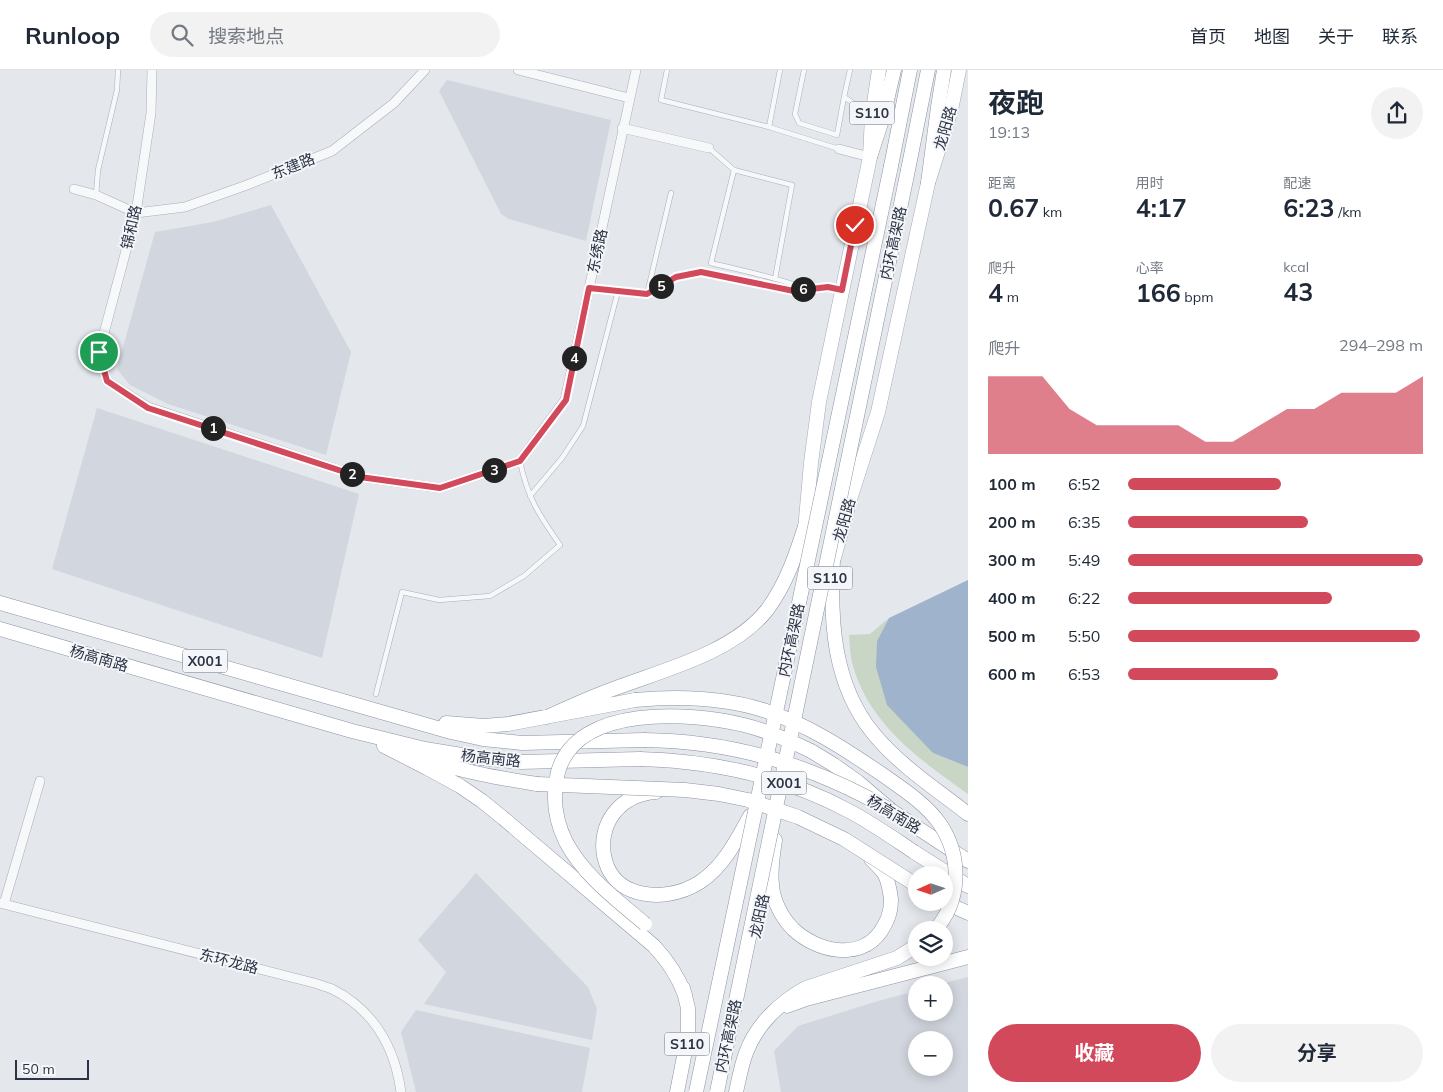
<!DOCTYPE html>
<html lang="zh">
<meta charset="utf-8">
<style>
:root{--surface:#fff;--page:#f2f2f3;--text:#1f2937;--muted:#747a83;--line:#e0e1e3;--accent:#d1495b}
body{margin:0;font-family:Mulish,"Noto Sans SC",sans-serif;background:var(--page);color:var(--text);height:100vh;display:flex;flex-direction:column;font-size:19px;white-space:nowrap}
*{box-sizing:border-box;margin:0}
p{font-size:16px;color:var(--muted)}
.icon{flex:none;width:28px;height:28px;fill:none;stroke:currentColor;stroke-width:2;stroke-linecap:round;stroke-linejoin:round}
.map{position:relative;flex:1;overflow:hidden}
.side{display:flex;flex-direction:column;background:var(--surface);width:475px}
.side>*{flex:none}
.needle{width:32px;rotate:267deg}
.buttons{position:absolute;left:908px;top:796px;display:grid;gap:10px}
.buttons a{display:grid;place-items:center;width:45px;height:45px;border-radius:50%;background:var(--surface);box-shadow:0 2px 12px #0003;font-size:25px}
.scale{position:absolute;left:15px;bottom:12px;width:74px;box-sizing:border-box;padding-left:5px;border:2px solid #2b3445;border-top:0;font-size:14px;line-height:18px;white-space:nowrap;color:#2b3445;-webkit-text-stroke:4px #f4f6f9;paint-order:stroke}
.pin{position:absolute;display:grid;place-items:center;width:42px;height:42px;color:#fff;margin:-21px;border:2px solid #fff;border-radius:50%;box-shadow:0 1px 5px #0007}
.km{position:absolute;width:25px;height:25px;margin:-12px;border-radius:50%;background:#222;color:#fff;font-size:14px;line-height:25px;text-align:center}
.round{display:grid;place-items:center;flex:none;width:52px;height:52px;border-radius:26px;background:var(--page)}
.headline{display:flex;align-items:center;justify-content:space-between;height:85px;padding:0 20px}
h1{font-size:28px;font-weight:700;line-height:38px}
.stats{display:grid;grid-template-columns:repeat(3,1fr);gap:8px;height:85px;padding:5px 20px}
.stats div{display:grid;align-content:center}
.stats b{font-size:25px;font-weight:700}
.stats small{font-size:14px;font-weight:400}
.stats p{font-size:14px}
.chart{height:140px;padding:10px 20px}
.chart p{display:flex;justify-content:space-between}
.chart svg{width:100%;height:90px;margin-top:5px;fill:var(--accent);opacity:.7}
.cta{display:flex;gap:10px;margin-top:auto;padding:10px 20px}
.cta a{flex:1;height:58px;border-radius:30px;background:var(--accent);color:#fff;font-size:20px;font-weight:700;line-height:58px;text-align:center}
.cta a+a{background:var(--page);color:var(--text)}
ul{padding:0 20px;list-style:none;font-size:16px}
li{display:grid;grid-template-columns:80px 60px 1fr;align-items:center;height:38px}
li i{height:12px;border-radius:6px;background:var(--accent)}
header{display:flex;align-items:center;gap:30px;box-sizing:border-box;height:70px;padding:0 25px;background:var(--surface);border-bottom:1px solid var(--line)}
header strong{font-size:24px}
nav{display:flex;gap:28px;margin-inline-start:auto;font-size:18px}
.search{width:350px;height:45px;background:var(--page);display:flex;align-items:center;gap:12px;box-sizing:border-box;padding:0 18px;border-radius:28px;color:var(--muted);font-size:19px}
main{display:flex;flex:1;min-height:0}
.map>svg:first-child{display:block}
</style>
<header>
<strong>Runloop</strong>
<div class="search"><svg class="icon" aria-label="search" viewBox="0 0 24 24"><circle cx="10" cy="10" r="6"/><path d="M15 15l6 6"/></svg>搜索地点</div>
<nav><a>首页</a><a>地图</a><a>关于</a><a>联系</a></nav>
</header>
<main>
<div class="map">
<svg width="968" height="1022" viewBox="0 0 968 1022">
<rect width="100%" height="100%" fill="#e4e7ec"/>
<path fill="#d2d6de" fill-rule="evenodd" d="M447 10 611 50 586 171 509 149 501 144 439 21Z
M271 135 351 282 326 385 168 334 130 315 117 299 155 162 213 152Z
M97 338 359 424 322 588 52 499Z
M476 803 588 917 597 939 592 970 424 934 446 902 418 870Z
M968 907V1022H781L774 981 798 956 878 931 916 921V942H944V915H937ZM916 970H944V998H916Z
M416 940 590 978 582 1022H416L401 962Z"/>
<path fill="#c9d6c5" d="M889 548 877 571 933 683 968 697V724C920 690 870 655 853 596 850 586 850 575 849 565L870 564Z"/>
<path fill="#9fb4cc" d="M968 510V697L933 683 887 635 876 597 877 571 889 548Z"/>
<g fill="none" stroke-linecap="round" stroke-linejoin="round">
<g stroke="#a9aeb7" stroke-width="5.5">
<path id="service" d="M667 0 661 30 769 57 839 79
M804 0 795 44 799 53 837 65 844 27
M850 0 844 27 870 44
M769 57 780 0
M709 78 734 100
M96 125 98 100 117 20 118 0
M775 209 792 115 734 100 711 193C743 201 776 207 807 219
M589 218 647 224 676 207 701 202 793 221 828 217 840 219
M647 224 671 123
M530 426 562 388 583 356 618 221
M376 624 402 522 439 530 490 526 524 506 560 475C539 445 527 427 520 391"/>
</g>
<g stroke="#a9aeb7" stroke-width="10">
<path id="minor" d="M152 0 151 43 136 143 99 282 107 311 148 337 360 407 440 418 520 391 565 330 636 0
M518 0 629 28
M622 58 709 78
M839 79 870 87
M74 119 96 125 136 143
M136 143 185 137 247 115 332 81 394 33 425 0
M0 833 314 913C320 915 327 917 332 919 374 940 395 978 401 1022
M4 834 40 711"/>
</g>
<g stroke="#a3abb8" stroke-width="15">
<path id="primary" d="M805 460 811 393 819 332 870 87 872 46 879 0
M834 488 851 426 878 342 928 113 951 40 959 0"/>
</g>
<g stroke="#8b94a3" stroke-width="15">
<path id="trunk" d="M870 87 883 47 894 0
M891 96 910 0
M908 100 928 0
M928 113 938 37 944 0
M833 490C830 551 833 614 873 663 899 695 936 719 968 744
M0 533 451 662 483 669 522 673 644 670
M0 559 352 661 425 679 480 688 520 692 640 689
M547 647C569 637 591 627 613 619 663 600 733 583 767 540 787 513 797 482 807 450
M446 653 484 656 508 654 635 630
M384 676 427 698 460 716 482 731 503 748 654 876C668 891 678 906 685 925
M811 681 834 695 858 712 892 741 968 791
M420 687C458 701 498 708 537 714
M656 722C639 723 625 729 614 743 595 767 601 808 631 820 653 829 680 825 700 812 723 797 737 770 750 746
M775 770C773 785 770 800 772 815 773 831 782 848 793 859 816 881 860 892 881 861 888 850 891 842 891 829 890 821 888 810 884 803 880 798 875 793 871 789
M914 782 968 816
M944 832 968 843
M787 936 806 929 968 887
M677 1022 688 966V938L683 918
M736 1022C739 1009 741 996 746 983 756 955 780 932 806 918L897 888 916 876"/>
</g>
<use href="#service" stroke="#f7f8fa" stroke-width="4.5"/>
<use href="#minor" stroke="#f7f8fa" stroke-width="9"/>
<use href="#primary" stroke="#fff" stroke-width="14"/>
<use href="#trunk" stroke="#fff" stroke-width="14"/>
<g stroke="#8b94a3" stroke-width="15" stroke-linecap="butt">
<path id="trunk-bridge" d="M635 630C678 626 721 627 763 640 807 654 845 679 883 705 903 719 926 734 940 754 962 787 961 831 935 860
M644 670C735 671 814 696 892 741
M640 689C713 691 784 706 849 741 872 753 893 768 914 782
M537 714 685 720 719 724 748 730 798 747 844 769 916 815
M645 854C617 830 584 806 566 772 555 750 552 726 558 702 577 634 690 642 744 655 768 661 789 670 811 681
M696 1022 891 96
M717 1022 908 100"/>
</g>
<use href="#trunk-bridge" stroke="#fff" stroke-width="14"/>
</g>
<g fill="none" stroke-linecap="round" stroke-linejoin="round">
<g stroke="#fff" stroke-width="10">
<path id="route" d="M99 282 107 311 148 338 360 407 440 418 520 391 566 330 589 218 647 224 676 207 701 202 794 221 828 217 842 220 855 155"/>
</g>
<use href="#route" stroke="#d1495b" stroke-width="6"/>
</g>
<g text-anchor="middle" dominant-baseline="central" stroke-width="4" stroke-linejoin="round" paint-order="stroke">
<g fill="#f4f6f9" stroke="#676e7b" stroke-width="1">
<rect x="849.5" y="31.5" width="45" height="23" rx="4"/>
<rect x="807.5" y="496.5" width="45" height="23" rx="4"/>
<rect x="182.5" y="579.5" width="45" height="23" rx="4"/>
<rect x="761.5" y="701.5" width="45" height="23" rx="4"/>
<rect x="664.5" y="962.5" width="45" height="23" rx="4"/>
</g>
<g font-size="14" font-weight="bold" fill="#2b3445">
<text x="872" y="43">S110</text>
<text x="830" y="508">S110</text>
<text x="205" y="591">X001</text>
<text x="784" y="713">X001</text>
<text x="687" y="974">S110</text>
</g>
<g font-size="15" fill="#2b3445" stroke="#f4f6f9">
<text transform="translate(945 58) rotate(-74)">龙阳路</text>
<text transform="translate(293 96) rotate(-22)">东建路</text>
<text transform="translate(131 157) rotate(-77)">锦和路</text>
<text transform="translate(893 173) rotate(-78)">内环高架路</text>
<text transform="translate(597 181) rotate(-78)">东绣路</text>
<text transform="translate(844 450) rotate(-74)">龙阳路</text>
<text transform="translate(791 570) rotate(-78)">内环高架路</text>
<text transform="translate(99 588) rotate(16)">杨高南路</text>
<text transform="translate(491 688) rotate(6)">杨高南路</text>
<text transform="translate(894 744) rotate(31)">杨高南路</text>
<text transform="translate(759 846) rotate(-78)">龙阳路</text>
<text transform="translate(229 891) rotate(14)">东环龙路</text>
<text transform="translate(728 966) rotate(-78)">内环高架路</text>
</g>
</g>
</svg>
<div class="buttons">
<a><svg class="needle" viewBox="-14 -14 28 28"><path d="M0-13l5 13h-10z" fill="#e53935"/><path d="M0 13l5-13h-10z" fill="#747a83"/></svg></a>
<a><svg class="icon" aria-label="layers" viewBox="0 0 24 24"><path d="M12 4l9 5-9 5-9-5zM3 14l9 5 9-5"/></svg></a>
<a>+</a>
<a>−</a>
</div>
<div class="scale">50 m</div>
<div class="pin" style="left:99px;top:282px;background:#1e9e55"><svg class="icon" aria-label="arrive" viewBox="0 0 24 24"><path d="M6 21V4h12l-3 4 3 4H6"/></svg></div>
<div class="pin" style="left:855px;top:155px;background:#d93025"><svg class="icon" aria-label="check" viewBox="0 0 24 24"><path d="M5 12l5 5 9-10"/></svg></div>
<b class="km" style="left:213px;top:358px">1</b>
<b class="km" style="left:352px;top:404px">2</b>
<b class="km" style="left:494px;top:400px">3</b>
<b class="km" style="left:574px;top:288px">4</b>
<b class="km" style="left:661px;top:216px">5</b>
<b class="km" style="left:803px;top:219px">6</b>
</div>
<section class="side">
<div class="headline"><div><h1>夜跑</h1><p>19:13</p></div><a class="round"><svg class="icon" aria-label="share" viewBox="0 0 24 24"><path d="M12 15V3M7 8l5-5 5 5M5 13v7h14v-7"/></svg></a></div>
<div class="stats">
<div><p>距离</p><b>0.67<small> km</small></b></div>
<div><p>用时</p><b>4:17</b></div>
<div><p>配速</p><b>6:23<small> /km</small></b></div>
</div>
<div class="stats">
<div><p>爬升</p><b>4<small> m</small></b></div>
<div><p>心率</p><b>166<small> bpm</small></b></div>
<div><p>kcal</p><b>43</b></div>
</div>
<div class="chart"><p><span>爬升</span>294–298 m</p>
<svg viewBox="0 0 160 44" preserveAspectRatio="none"><path d="M0 44V6L10 6L20 6L30 22L40 30L50 30L60 30L70 30L80 38L90 38L100 30L110 22L120 22L130 14L140 14L150 14L160 6V44z"/></svg>
</div>
<ul>
<li><b>100 m</b>6:52<i style="width:52%"></i></li>
<li><b>200 m</b>6:35<i style="width:61%"></i></li>
<li><b>300 m</b>5:49<i style="width:100%"></i></li>
<li><b>400 m</b>6:22<i style="width:69%"></i></li>
<li><b>500 m</b>5:50<i style="width:99%"></i></li>
<li><b>600 m</b>6:53<i style="width:51%"></i></li>
</ul>
<div class="cta"><a>收藏</a><a>分享</a></div>
</section>
</main>
